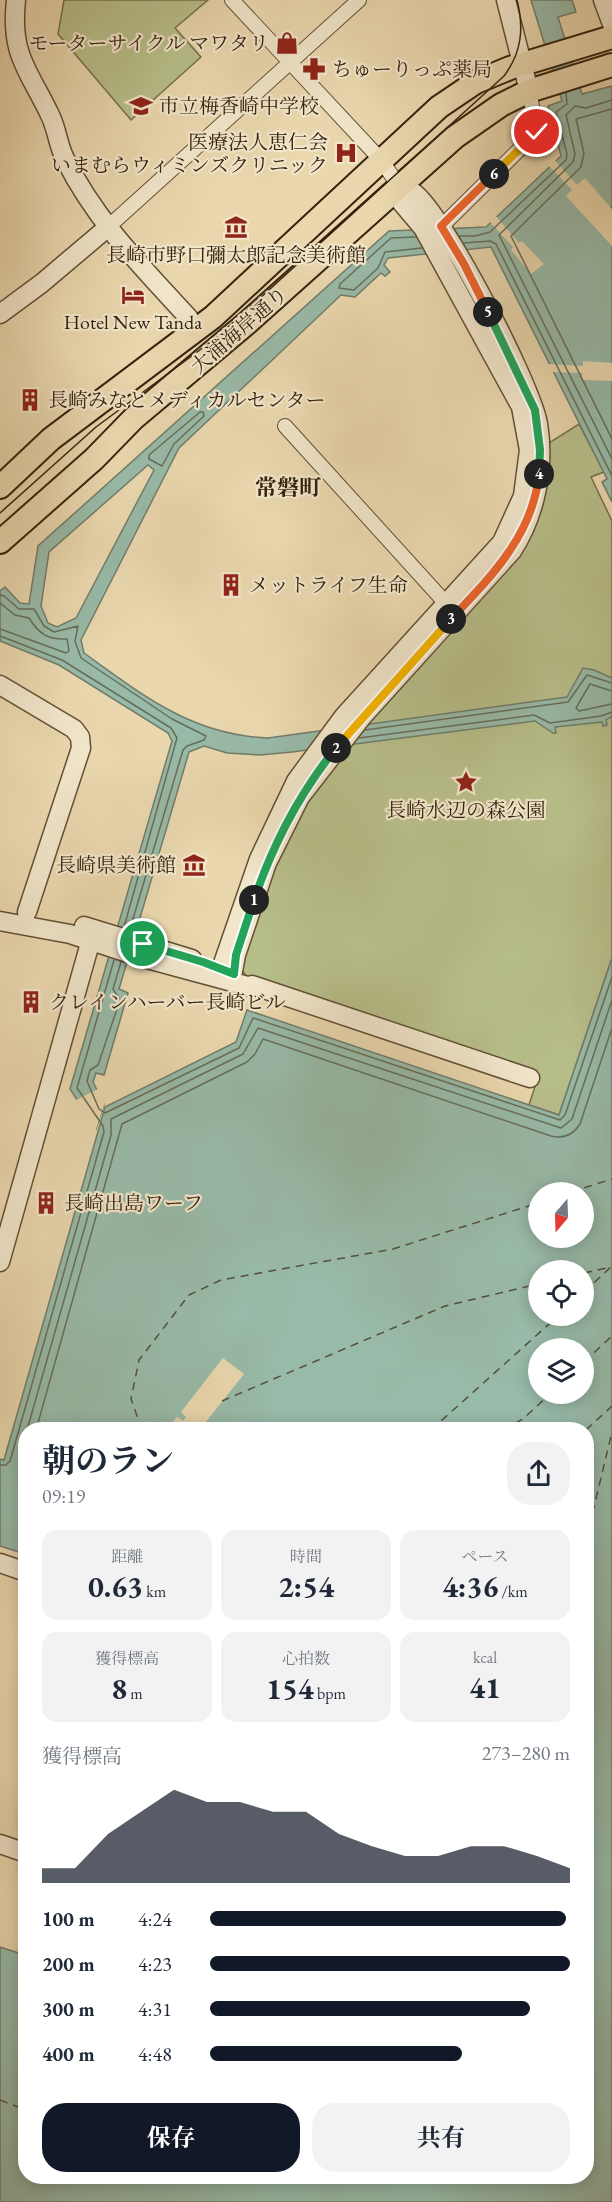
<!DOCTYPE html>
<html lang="ja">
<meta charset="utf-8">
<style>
:root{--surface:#fff;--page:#f2f2f3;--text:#1f2937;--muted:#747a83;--accent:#111827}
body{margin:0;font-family:"EB Garamond","Noto Serif JP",serif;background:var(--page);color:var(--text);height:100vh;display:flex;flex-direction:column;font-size:22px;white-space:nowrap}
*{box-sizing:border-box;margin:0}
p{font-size:20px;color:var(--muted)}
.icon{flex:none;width:33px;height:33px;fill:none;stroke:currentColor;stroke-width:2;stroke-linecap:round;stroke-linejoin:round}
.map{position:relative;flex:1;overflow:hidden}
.side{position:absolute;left:18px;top:1422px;width:576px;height:762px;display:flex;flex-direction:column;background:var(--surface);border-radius:24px;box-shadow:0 3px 15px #0003}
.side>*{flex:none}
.needle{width:39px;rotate:199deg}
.fabs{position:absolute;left:528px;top:1182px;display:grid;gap:12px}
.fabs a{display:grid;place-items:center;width:66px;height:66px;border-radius:50%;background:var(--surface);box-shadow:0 3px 15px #0003;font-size:30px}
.pin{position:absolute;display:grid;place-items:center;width:51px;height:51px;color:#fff;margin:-26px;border:3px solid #fff;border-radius:50%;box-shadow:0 2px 6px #0007}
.km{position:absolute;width:30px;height:30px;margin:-15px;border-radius:50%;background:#222;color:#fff;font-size:16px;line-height:30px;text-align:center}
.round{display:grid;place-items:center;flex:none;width:63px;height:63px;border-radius:24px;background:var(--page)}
.summary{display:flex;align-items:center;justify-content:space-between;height:102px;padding:0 24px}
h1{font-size:33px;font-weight:700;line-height:45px}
.stats{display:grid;grid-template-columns:repeat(3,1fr);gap:9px;height:102px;padding:6px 24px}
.stats div{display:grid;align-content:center;border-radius:15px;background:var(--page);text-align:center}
.stats b{font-size:30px;font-weight:700}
.stats small{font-size:16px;font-weight:400}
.stats p{font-size:16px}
.chart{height:168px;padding:12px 24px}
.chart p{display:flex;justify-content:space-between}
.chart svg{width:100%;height:108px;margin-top:6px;fill:var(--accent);opacity:.7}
.primary-button{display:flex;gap:12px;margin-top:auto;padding:12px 24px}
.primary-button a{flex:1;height:69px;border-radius:24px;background:var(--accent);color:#fff;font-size:24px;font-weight:700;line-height:69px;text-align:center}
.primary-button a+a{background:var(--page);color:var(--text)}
ul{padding:0 24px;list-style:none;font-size:20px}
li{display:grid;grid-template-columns:96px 72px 1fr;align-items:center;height:45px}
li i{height:15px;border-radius:8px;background:var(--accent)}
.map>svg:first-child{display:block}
</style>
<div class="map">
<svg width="612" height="2202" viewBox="0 0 612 2202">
<rect width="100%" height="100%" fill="#ead7ae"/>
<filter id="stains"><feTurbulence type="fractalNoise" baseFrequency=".00333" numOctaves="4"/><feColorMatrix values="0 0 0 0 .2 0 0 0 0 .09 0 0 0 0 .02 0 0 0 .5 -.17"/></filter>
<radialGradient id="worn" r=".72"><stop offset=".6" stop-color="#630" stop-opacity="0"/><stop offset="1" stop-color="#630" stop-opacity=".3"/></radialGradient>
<path fill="#b7be8a" stroke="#76704c" stroke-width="1.5" d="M64 0H208L175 28 201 57 131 120 58 34Z
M579 424 604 472 591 477 612 521V958L559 1115 529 1105 538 1077 247 977 241 969V961L282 849 304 804 335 760 438 645 544 446Z"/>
<path fill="#98baa8" stroke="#707d6a" stroke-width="1.5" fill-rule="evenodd" d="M531 0H572L576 12 558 17 582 94 612 86V502L602 482 607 479 491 247 388 258 384 265 390 272 385 276 381 273 355 297 341 295 179 448 81 640 84 653C144 696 192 735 268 738L567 697 583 668 594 670 612 678V716L606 720 607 725 603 726 602 722 555 727 556 733H553L535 721 292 752 260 755 227 753 204 746 189 752 119 989 128 993 104 1075 96 1073 93 1082 104 1104 96 1129 70 1089 172 741 168 733 59 665 0 641V591L5 587 20 603 29 604 38 546 389 231 486 227 561 156 548 106 562 101ZM148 465 154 470 76 618 57 627 48 623 41 606 49 552Z
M612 958V2202H0V1947L25 1955 26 2176H586V1430H26L25 1554 0 1546V1459L4 1460 105 1107 236 1042 247 1010 559 1115ZM538 1192H584V1238H538ZM538 1270H584V1316H538ZM538 1348H584V1394H538Z"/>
<path fill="#ead7ae" d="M554 159 577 185 585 178 612 209V246L566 196 572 190 548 165Z
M495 215 519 243 522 241 544 264 531 274 511 250 513 247 489 221Z
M583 361 612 363V381L582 380V373L550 372 549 369V364L583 366Z
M98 1089 105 1102 95 1132 74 1101Z
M223 1358 244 1374 201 1428 195 1423 192 1427 194 1429H167L177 1417 183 1421 186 1417 181 1412Z"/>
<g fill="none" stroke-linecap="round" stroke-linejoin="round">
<path stroke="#666e5a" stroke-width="1.5" d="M612 100 586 108 575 106 566 115 575 154 573 162 499 235 612 459
M612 109 576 119 584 153 581 167 511 236 612 439
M459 236H475L490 232 566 160 567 154 556 112 567 104 566 93
M416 237 391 238 340 284 339 288 354 290 378 268 385 252 422 248
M463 243 490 241 496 244 612 476
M200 412H203L204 416 174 444 162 466 149 459V455Z
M0 595 4 596 19 609H34L44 626 54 632 78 626 75 641 81 658 172 719 206 736 204 740 187 746 183 750 130 929
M0 603 15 615 29 618C39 634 48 640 67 639L69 651 66 653 0 629
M0 636 62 660 171 728 177 738 124 927
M612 691 590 684 576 708 579 711 612 704
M365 730 568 702 587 675 612 683
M359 738 534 715 550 723 601 716 612 712
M121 962 113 989 120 1000 98 1065 90 1070 87 1081 99 1109 105 1113 239 1048 253 1018 560 1120 565 1115 612 977
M27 1430 111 1135V1119L243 1054 258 1028 561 1128 572 1119 612 1000
M36 1430 122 1124 247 1062 255 1054 263 1039 551 1136C563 1139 573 1135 580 1124L612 1028
M0 1465H6L10 1461 104 1132 103 1126 77 1088 114 960"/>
<path stroke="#53503c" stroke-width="1.5" stroke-dasharray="8 6" stroke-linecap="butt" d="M611 208 612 207
M571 1192 612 1179
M584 1273 611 1267
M584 1292 612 1266
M584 1362 612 1336
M222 1401 445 1306 538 1284
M142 1430 131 1399 139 1360 189 1295 221 1280 393 1249 538 1203
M431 1430 558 1316
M503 1430 523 1419 550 1394
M586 1430 612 1406
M586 1540 612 1432
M0 2100 26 2110"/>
<g stroke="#624f35" stroke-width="16">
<path id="minor" d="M232 0 382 161 400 188
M441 227 537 132 529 91
M107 228 359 0
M285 426 452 610"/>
</g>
<g stroke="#624f35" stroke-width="21">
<path id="tertiary" d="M16 0C10 55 28 69 50 115 57 129 58 145 65 159 96 221 141 266 188 317L196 330
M506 0 529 91
M603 0 612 24
M0 314 42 283 107 228
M0 685 74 729 80 737 81 748 27 912
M0 921 70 934 140 957 251 987 252 985 530 1078
M84 926 192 959
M218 978 259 859 296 781 344 716 502 542 523 496 529 450 521 407 423 228 401 202 400 188C404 189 410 190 413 192 443 213 532 386 538 424 545 467 536 514 512 551L362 717 300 797 267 863 236 955 231 982
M0 1262 94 929
M0 1563 26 1572
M0 1844 26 1853"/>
</g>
<g stroke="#35220d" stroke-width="26">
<path id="trunk" d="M0 487 51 439 213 317 439 107 476 82 510 68 612 37
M0 542 94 459 134 418 247 323 455 137 501 105 529 91 612 65"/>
</g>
<use href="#minor" stroke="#f1e5ca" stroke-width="14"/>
<use href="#tertiary" stroke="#f1e5ca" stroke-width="18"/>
<use href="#trunk" stroke="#ead7ae" stroke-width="22"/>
<path stroke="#35220d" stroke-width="1.5" d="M0 513 96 427 216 338 504 76C522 52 524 28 517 0"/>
</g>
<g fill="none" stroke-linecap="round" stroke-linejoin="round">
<g stroke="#fff" stroke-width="12">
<path id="split-1" d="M143 944 203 962 234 974 236 955 254 900"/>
</g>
<g stroke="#fff" stroke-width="12">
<path id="split-2" d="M254 900C273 844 299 794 336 748"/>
</g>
<g stroke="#fff" stroke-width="12">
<path id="split-3" d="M336 748 451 619"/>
</g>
<g stroke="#fff" stroke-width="12">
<path id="split-4" d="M451 619C491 577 533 535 539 474"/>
</g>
<g stroke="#fff" stroke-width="12">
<path id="split-5" d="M488 312 535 410 540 450 539 474"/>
</g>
<g stroke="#fff" stroke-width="12">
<path id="split-6" d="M488 312 464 264 441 226 494 174"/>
</g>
<g stroke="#fff" stroke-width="12">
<path id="split-7" d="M494 174 537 132"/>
</g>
<use href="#split-1" stroke="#22a559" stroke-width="8"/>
<use href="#split-2" stroke="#22a559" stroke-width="8"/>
<use href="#split-3" stroke="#f5b400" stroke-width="8"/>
<use href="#split-4" stroke="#f0652b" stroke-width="8"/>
<use href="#split-5" stroke="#22a559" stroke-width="8"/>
<use href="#split-6" stroke="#f0652b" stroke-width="8"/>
<use href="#split-7" stroke="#f5b400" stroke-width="8"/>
</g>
<defs>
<g id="shop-bare" transform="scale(1.8)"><path d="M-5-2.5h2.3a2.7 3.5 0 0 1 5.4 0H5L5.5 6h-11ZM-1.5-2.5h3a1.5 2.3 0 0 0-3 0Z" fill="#8f2418" stroke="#f1e5ca" stroke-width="2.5" paint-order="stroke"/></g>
<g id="pharmacy-bare" transform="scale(1.8)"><path d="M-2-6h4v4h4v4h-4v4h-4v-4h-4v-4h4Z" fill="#8f2418" stroke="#f1e5ca" stroke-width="2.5" paint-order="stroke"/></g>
<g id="school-bare" transform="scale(1.8)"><path d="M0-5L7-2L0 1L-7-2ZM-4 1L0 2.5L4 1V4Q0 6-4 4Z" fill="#8f2418" stroke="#f1e5ca" stroke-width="2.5" paint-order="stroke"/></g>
<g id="hospital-bare" transform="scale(1.8)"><path d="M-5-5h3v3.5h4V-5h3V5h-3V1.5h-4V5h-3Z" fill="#8f2418" stroke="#f1e5ca" stroke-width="2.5" paint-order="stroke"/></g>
<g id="museum-bare" transform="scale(1.8)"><path d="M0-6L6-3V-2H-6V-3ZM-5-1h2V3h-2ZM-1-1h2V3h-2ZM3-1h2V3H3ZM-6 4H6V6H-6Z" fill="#8f2418" stroke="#f1e5ca" stroke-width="2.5" paint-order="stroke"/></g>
<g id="hotel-bare" transform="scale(1.8)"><path d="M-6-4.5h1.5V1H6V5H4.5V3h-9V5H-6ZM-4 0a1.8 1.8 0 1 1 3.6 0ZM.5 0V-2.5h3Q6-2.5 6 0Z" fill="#8f2418" stroke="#f1e5ca" stroke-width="2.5" paint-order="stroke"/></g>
<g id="building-bare" transform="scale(1.8)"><path d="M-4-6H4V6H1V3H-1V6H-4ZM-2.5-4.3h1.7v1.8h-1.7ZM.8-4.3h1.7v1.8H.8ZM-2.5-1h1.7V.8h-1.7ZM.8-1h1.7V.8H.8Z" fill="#8f2418" stroke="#f1e5ca" stroke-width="2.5" paint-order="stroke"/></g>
<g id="sight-bare" transform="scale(1.8)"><path d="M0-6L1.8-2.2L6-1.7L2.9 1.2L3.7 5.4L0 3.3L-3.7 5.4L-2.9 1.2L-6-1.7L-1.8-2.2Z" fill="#8f2418" stroke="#f1e5ca" stroke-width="2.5" paint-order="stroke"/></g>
</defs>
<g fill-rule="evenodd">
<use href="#shop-bare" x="287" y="43"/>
<use href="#pharmacy-bare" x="314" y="69"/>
<use href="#school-bare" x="141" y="106"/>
<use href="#hospital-bare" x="346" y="153"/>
<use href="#museum-bare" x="236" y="227"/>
<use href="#hotel-bare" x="133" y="295"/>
<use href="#building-bare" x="30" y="400"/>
<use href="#building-bare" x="231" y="585"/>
<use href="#sight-bare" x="466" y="782"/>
<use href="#museum-bare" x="194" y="865"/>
<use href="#building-bare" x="31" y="1002"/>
<use href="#building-bare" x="46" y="1203"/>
</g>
<g text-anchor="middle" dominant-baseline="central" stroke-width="4.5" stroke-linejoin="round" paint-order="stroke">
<g font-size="20" fill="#35220d" stroke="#f1e5ca" text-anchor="start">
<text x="269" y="43" text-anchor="end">モーターサイクル マワタリ</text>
<text x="332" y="69">ちゅーりっぷ薬局</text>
<text x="159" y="106">市立梅香崎中学校</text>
<text x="328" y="142" text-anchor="end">医療法人恵仁会<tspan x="328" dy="23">いまむらウィミンズクリニック</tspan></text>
<text x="236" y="255" text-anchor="middle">長崎市野口彌太郎記念美術館</text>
<text x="133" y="322" text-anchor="middle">Hotel New Tanda</text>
<text x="48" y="400">長崎みなとメディカルセンター</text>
<text x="249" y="585">メットライフ生命</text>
<text x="466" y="810" text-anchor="middle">長崎水辺の森公園</text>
<text x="176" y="865" text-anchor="end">長崎県美術館</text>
<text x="49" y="1002">クレインハーバー長崎ビル</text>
<text x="64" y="1203">長崎出島ワーフ</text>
</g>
<g font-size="20" fill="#35220d" stroke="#f1e5ca">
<text transform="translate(239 330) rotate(-41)">大浦海岸通り</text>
</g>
<g font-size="22" font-weight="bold" fill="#35220d" stroke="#f1e5ca">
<text x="288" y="487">常磐町</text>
</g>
</g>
<rect width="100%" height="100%" filter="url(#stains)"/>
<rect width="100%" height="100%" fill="url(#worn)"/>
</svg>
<div class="fabs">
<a><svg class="needle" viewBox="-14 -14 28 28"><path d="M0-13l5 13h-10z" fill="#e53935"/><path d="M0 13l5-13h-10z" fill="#747a83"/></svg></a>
<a><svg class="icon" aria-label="locate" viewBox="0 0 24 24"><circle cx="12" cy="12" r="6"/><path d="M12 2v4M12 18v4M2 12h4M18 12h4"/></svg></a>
<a><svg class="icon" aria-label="layers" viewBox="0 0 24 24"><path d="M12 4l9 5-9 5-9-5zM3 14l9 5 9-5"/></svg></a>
</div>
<div class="pin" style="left:143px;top:944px;background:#1e9e55"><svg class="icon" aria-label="arrive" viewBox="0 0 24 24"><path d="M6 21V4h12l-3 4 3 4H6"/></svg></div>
<div class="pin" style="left:537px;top:132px;background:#d93025"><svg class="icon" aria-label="check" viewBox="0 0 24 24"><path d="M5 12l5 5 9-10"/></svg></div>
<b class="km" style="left:254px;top:900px">1</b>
<b class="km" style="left:336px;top:748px">2</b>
<b class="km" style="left:451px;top:619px">3</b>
<b class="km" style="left:539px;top:474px">4</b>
<b class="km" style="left:488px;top:312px">5</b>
<b class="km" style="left:494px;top:174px">6</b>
<section class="side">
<div class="summary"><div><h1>朝のラン</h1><p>09:19</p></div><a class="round"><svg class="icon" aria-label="share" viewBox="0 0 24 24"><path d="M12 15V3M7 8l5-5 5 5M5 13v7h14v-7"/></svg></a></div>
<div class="stats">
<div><p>距離</p><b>0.63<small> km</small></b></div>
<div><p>時間</p><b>2:54</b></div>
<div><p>ペース</p><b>4:36<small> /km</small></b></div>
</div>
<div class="stats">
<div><p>獲得標高</p><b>8<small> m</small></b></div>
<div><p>心拍数</p><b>154<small> bpm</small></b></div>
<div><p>kcal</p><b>41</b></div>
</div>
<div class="chart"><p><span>獲得標高</span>273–280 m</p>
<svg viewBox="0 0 160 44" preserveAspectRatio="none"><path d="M0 44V38L10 38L20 24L30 15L40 6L50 11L60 11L70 15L80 15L90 24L100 29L110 33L120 33L130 29L140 29L150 33L160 38V44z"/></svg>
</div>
<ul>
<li><b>100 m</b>4:24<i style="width:99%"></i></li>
<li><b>200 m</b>4:23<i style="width:100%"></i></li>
<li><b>300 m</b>4:31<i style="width:89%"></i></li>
<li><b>400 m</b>4:48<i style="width:70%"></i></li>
</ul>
<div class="primary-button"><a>保存</a><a>共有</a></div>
</section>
</div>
